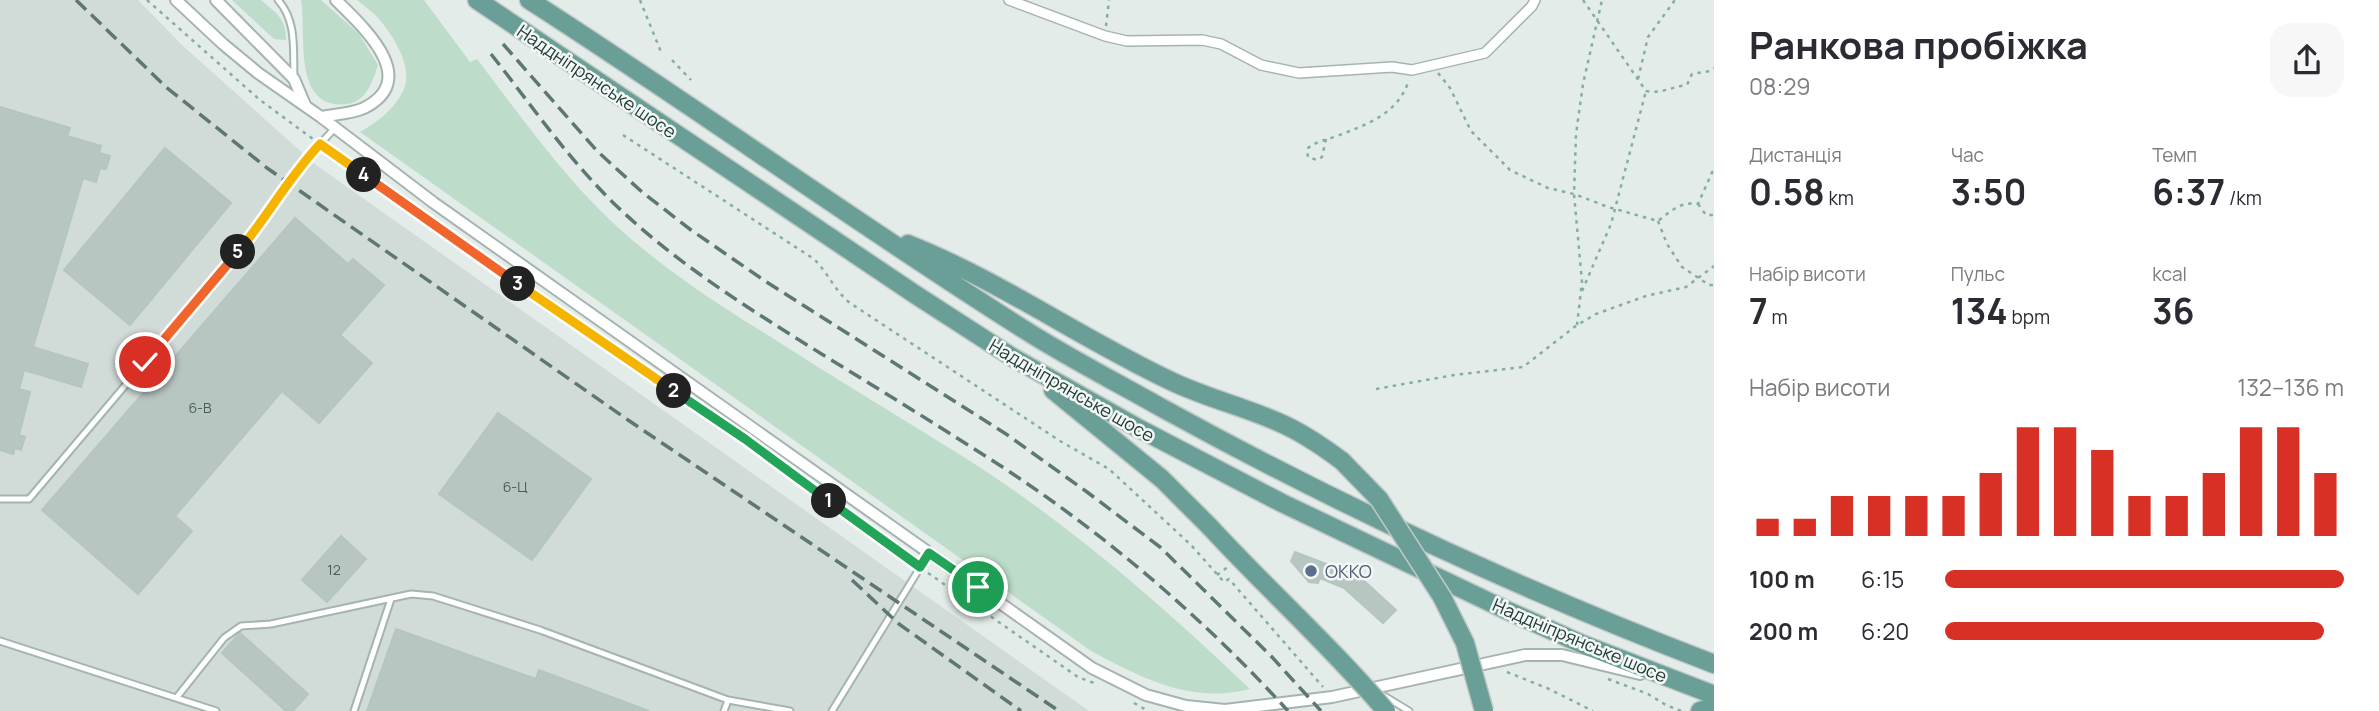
<!DOCTYPE html>
<html lang="uk">
<meta charset="utf-8">
<style>
:root{--surface:#fff;--page:#f7f7f7;--text:#2b2b33;--muted:#7c7c81;--accent:#d93025}
body{margin:0;font-family:Manrope,sans-serif;background:var(--page);color:var(--text);height:100vh;display:flex;flex-direction:column;font-size:26px;white-space:nowrap}
*{box-sizing:border-box;margin:0}
p{font-size:23px;color:var(--muted)}
.icon{flex:none;width:38px;height:38px;fill:none;stroke:currentColor;stroke-width:2;stroke-linecap:round;stroke-linejoin:round}
.map{position:relative;flex:1;overflow:hidden}
.panel{display:flex;flex-direction:column;background:var(--surface);width:665px}
.panel>*{flex:none}
.pin{position:absolute;display:grid;place-items:center;width:60px;height:60px;color:#fff;margin:-30px;border:4px solid #fff;border-radius:50%;box-shadow:0 2px 7px #0007}
.km{position:absolute;width:35px;height:35px;margin:-18px;border-radius:50%;background:#222;color:#fff;font-size:19px;line-height:35px;text-align:center}
.round{display:grid;place-items:center;flex:none;width:74px;height:74px;border-radius:21px;background:var(--page)}
.headline{display:flex;align-items:center;justify-content:space-between;height:119px;padding:0 35px}
h1{font-size:38px;font-weight:700;line-height:52px}
.stats{display:grid;grid-template-columns:repeat(3,1fr);gap:10px;height:119px;padding:7px 35px}
.stats div{display:grid;align-content:center}
.stats b{font-size:35px;font-weight:700}
.stats small{font-size:19px;font-weight:400}
.stats p{font-size:19px}
.chart{height:196px;padding:14px 35px}
.chart p{display:flex;justify-content:space-between}
.chart svg{width:100%;height:126px;margin-top:7px;stroke:var(--accent);stroke-width:6}
ul{padding:0 35px;list-style:none;font-size:23px}
li{display:grid;grid-template-columns:112px 84px 1fr;align-items:center;height:52px}
li i{height:18px;border-radius:9px;background:var(--accent)}
main{display:flex;flex:1;min-height:0}
.map>svg:first-child{display:block}
</style>
<main>
<div class="map">
<svg width="1714" height="711" viewBox="0 0 1714 711">
<rect width="100%" height="100%" fill="#e3ece9"/>
<path fill="#d1dbd8" d="M0 0H138L183 46 316 165 1089 711H0Z"/>
<path fill="#bddcc9" d="M232 0H261C276 13 286 18 286 40L274 39Z
M301 0H321L359 34 378 65C373 81 366 102 347 104 291 111 307 31 301 0Z
M357 0H424L470 62 477 59C519 114 561 174 611 221 660 267 717 304 774 339 836 379 900 417 962 456 1067 522 1161 604 1250 689 1190 704 1142 678 1091 651L360 132C377 122 394 110 403 91 415 69 393 35 378 18 372 11 364 6 357 0Z"/>
<path fill="#b8c6c2" stroke="#b5c5c0" stroke-width="2" d="M0 107 70 128 67 136 101 146 99 153 110 156 106 169 100 168 96 182 83 178 33 347 88 364 81 387 24 370 19 389 30 392 19 435 25 437 21 450 15 448 13 454 0 450Z
M165 148 231 203 130 325 64 270Z
M295 218 348 264 353 259 384 285 340 335 372 363 319 423 282 391 175 516 192 531 138 594 42 510Z
M498 413 591 479 532 560 439 494Z
M341 536 366 559 327 602 302 580Z
M1295 552 1360 577 1396 610 1383 623 1344 588 1320 578 1318 583 1309 582 1291 561Z
M396 629 536 679 539 670 649 711H367Z
M240 633 308 694 293 711H286L222 653Z"/>
<g fill="none" stroke-linecap="round" stroke-linejoin="round">
<g stroke="#a6b4b0" stroke-width="9">
<path id="service" d="M278 0C297 21 293 50 294 76
M0 499H29L261 225 304 161 335 128
M0 641 216 711
M1381 694 1409 711
M177 697 224 638 241 626 271 624 411 594 433 596 540 630 728 700 790 711
M354 711 391 599
M724 711 728 700
M832 711 929 553"/>
</g>
<g stroke="#a6b4b0" stroke-width="12">
<path id="pedestrian" d="M1009 0 1105 36 1127 41 1202 40 1221 44 1261 65 1299 73 1392 67 1412 70 1485 53 1532 6 1535 0"/>
</g>
<g stroke="#a6b4b0" stroke-width="14">
<path id="minor" d="M176 0 223 44 258 73 321 117 434 203 1092 668 1146 695 1186 706 1225 710 1332 697 1525 655H1562L1640 674
M216 0 294 79 305 105
M321 117C335 114 351 114 364 108 422 79 362 26 336 0"/>
</g>
<g stroke="#c1c8c7" stroke-width="21">
<path id="primary" d="M477 0 916 295 1012 357 1138 428 1282 503 1506 610 1582 644 1714 695
M529 0C696 107 857 224 1025 330 1069 358 1116 382 1162 408 1340 506 1524 591 1714 664
M908 244C1001 281 1083 340 1173 382 1207 398 1244 407 1278 422 1302 432 1322 446 1342 461
M1053 390 1162 479 1210 527
M1700 711 1714 707"/>
</g>
<path stroke="#85ada6" stroke-width="2.5" stroke-dasharray="3.5 5" stroke-linecap="butt" d="M147 0 260 100 313 139
M640 0 661 52
M1583 0 1646 91C1661 94 1671 87 1687 85L1692 74 1710 71 1714 68
M1106 26 1109 0
M672 60 691 80
M1438 73 1450 88 1471 131 1510 170 1548 188 1574 194 1608 207 1658 221C1671 211 1681 201 1698 204L1714 168
M1638 79 1648 37 1675 0
M623 135 814 259C828 273 835 291 850 303L1060 441 1109 469 1191 545 1224 582 1229 579 1323 687
M1326 139 1322 157 1317 160 1308 157 1307 149C1316 141 1326 140 1337 136 1368 124 1398 114 1409 80
M327 149 540 299 745 439 914 563
M1698 204 1706 215H1714
M1658 221 1667 244 1682 267 1709 285H1714
M1582 291 1611 224 1646 91
M1577 325 1582 282 1574 194 1576 134 1583 84 1602 0
M1376 389 1454 375 1523 367 1577 325 1596 314 1646 296 1686 287 1714 266
M928 573 1078 677 1094 683
M1217 575 1229 566
M1507 672 1549 689 1593 711
M1608 679 1648 694 1666 705 1681 711
M1134 703 1148 711"/>
<use href="#service" stroke="#fff" stroke-width="5"/>
<use href="#pedestrian" stroke="#fff" stroke-width="9"/>
<use href="#minor" stroke="#fff" stroke-width="10"/>
<use href="#primary" stroke="#6a9f97" stroke-width="18"/>
<path stroke="#5e7774" stroke-width="3.5" stroke-dasharray="14 7" stroke-linecap="butt" d="M76 0 166 87 267 168 628 420 1059 711
M503 44 597 151 642 192 691 230 765 281 1006 434 1087 492 1160 547 1271 656 1321 711
M491 54C533 107 572 165 623 212 682 267 751 310 820 353 877 388 934 423 990 459 1098 528 1202 616 1288 711
M852 580 899 624 1021 711"/>
<g stroke="#c1c8c7" stroke-width="21" stroke-linecap="butt">
<path id="primary-bridge" d="M1342 461 1379 499 1442 597 1465 643 1484 711
M1210 527C1268 590 1331 646 1386 711"/>
</g>
<use href="#primary-bridge" stroke="#6a9f97" stroke-width="18"/>
</g>
<g fill="none" stroke-linecap="round" stroke-linejoin="round">
<g stroke="#fff" stroke-width="14">
<path id="split-1" d="M829 501 920 567 929 553 978 587"/>
</g>
<g stroke="#fff" stroke-width="14">
<path id="split-2" d="M674 391 745 439 829 501"/>
</g>
<g stroke="#fff" stroke-width="14">
<path id="split-3" d="M518 284 674 391"/>
</g>
<g stroke="#fff" stroke-width="14">
<path id="split-4" d="M364 175 518 284"/>
</g>
<g stroke="#fff" stroke-width="14">
<path id="split-5" d="M238 252C267 217 289 177 320 144L364 175"/>
</g>
<g stroke="#fff" stroke-width="14">
<path id="split-6" d="M145 362 238 252"/>
</g>
<use href="#split-1" stroke="#22a559" stroke-width="9"/>
<use href="#split-2" stroke="#22a559" stroke-width="9"/>
<use href="#split-3" stroke="#f5b400" stroke-width="9"/>
<use href="#split-4" stroke="#f0652b" stroke-width="9"/>
<use href="#split-5" stroke="#f5b400" stroke-width="9"/>
<use href="#split-6" stroke="#f0652b" stroke-width="9"/>
</g>
<circle fill="#5c6f8a" stroke="#f3f8f6" stroke-width="2.5" cx="1311" cy="571" r="7"/>
<g text-anchor="middle" dominant-baseline="central" stroke-width="5" stroke-linejoin="round" paint-order="stroke">
<g font-size="14" fill="#485e5a">
<text x="200" y="407">6-В</text>
<text x="515" y="486">6-Ц</text>
<text x="334" y="569">12</text>
</g>
<g font-size="18" fill="#233c38" stroke="#f3f8f6">
<text transform="translate(597 81) rotate(34)">Наддніпрянське шосе</text>
<text transform="translate(1072 390) rotate(30)">Наддніпрянське шосе</text>
<text transform="translate(1580 640) rotate(23)">Наддніпрянське шосе</text>
</g>
<g font-size="18" fill="#4e5e75" stroke="#f3f8f6" text-anchor="start">
<text x="1325" y="571">ОККО</text>
</g>
</g>
</svg>
<div class="pin" style="left:978px;top:587px;background:#1e9e55"><svg class="icon" aria-label="arrive" viewBox="0 0 24 24"><path d="M6 21V4h12l-3 4 3 4H6"/></svg></div>
<div class="pin" style="left:145px;top:362px;background:#d93025"><svg class="icon" aria-label="check" viewBox="0 0 24 24"><path d="M5 12l5 5 9-10"/></svg></div>
<b class="km" style="left:829px;top:501px">1</b>
<b class="km" style="left:674px;top:391px">2</b>
<b class="km" style="left:518px;top:284px">3</b>
<b class="km" style="left:364px;top:175px">4</b>
<b class="km" style="left:238px;top:252px">5</b>
</div>
<section class="panel">
<div class="headline"><div><h1>Ранкова пробіжка</h1><p>08:29</p></div><a class="round"><svg class="icon" aria-label="share" viewBox="0 0 24 24"><path d="M12 15V3M7 8l5-5 5 5M5 13v7h14v-7"/></svg></a></div>
<div class="stats">
<div><p>Дистанція</p><b>0.58<small> km</small></b></div>
<div><p>Час</p><b>3:50</b></div>
<div><p>Темп</p><b>6:37<small> /km</small></b></div>
</div>
<div class="stats">
<div><p>Набір висоти</p><b>7<small> m</small></b></div>
<div><p>Пульс</p><b>134<small> bpm</small></b></div>
<div><p>kcal</p><b>36</b></div>
</div>
<div class="chart"><p><span>Набір висоти</span>132–136 m</p>
<svg viewBox="0 0 160 44" preserveAspectRatio="none"><path d="M5 44V38M15 44V38M25 44V30M35 44V30M45 44V30M55 44V30M65 44V22M75 44V6M85 44V6M95 44V14M105 44V30M115 44V30M125 44V22M135 44V6M145 44V6M155 44V22"/></svg>
</div>
<ul>
<li><b>100 m</b>6:15<i style="width:100%"></i></li>
<li><b>200 m</b>6:20<i style="width:95%"></i></li>
</ul>
</section>
</main>
